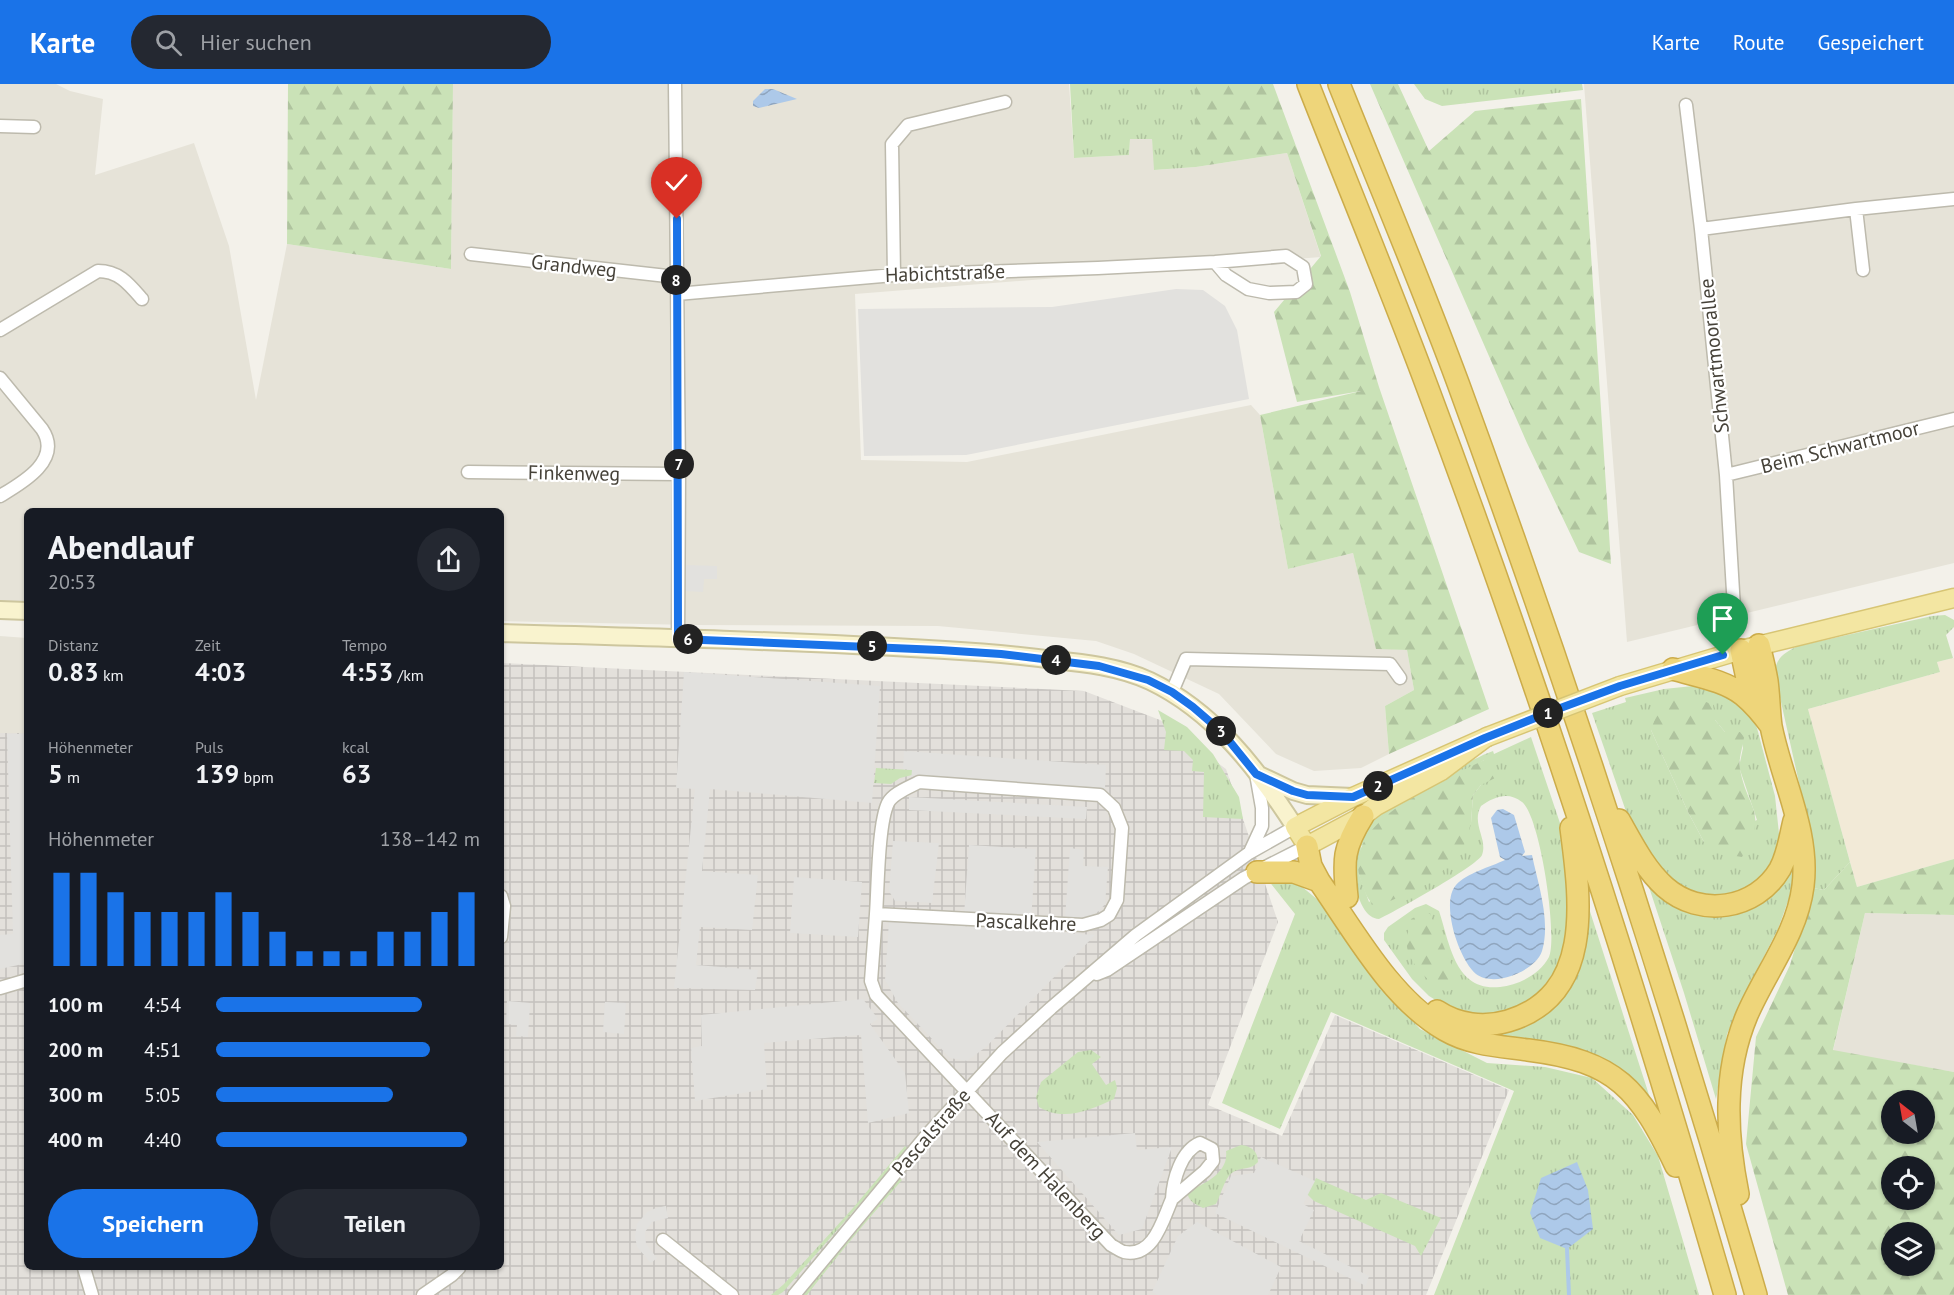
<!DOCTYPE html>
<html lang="de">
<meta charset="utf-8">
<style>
:root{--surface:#171b24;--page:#242831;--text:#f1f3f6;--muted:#9ea1a6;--accent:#1a73e8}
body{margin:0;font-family:"PT Sans",sans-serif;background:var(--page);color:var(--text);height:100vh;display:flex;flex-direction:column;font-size:22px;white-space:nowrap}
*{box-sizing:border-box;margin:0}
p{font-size:20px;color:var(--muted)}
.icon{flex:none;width:33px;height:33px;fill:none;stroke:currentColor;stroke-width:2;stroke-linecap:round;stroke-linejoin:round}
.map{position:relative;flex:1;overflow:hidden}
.panel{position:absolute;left:24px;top:424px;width:480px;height:762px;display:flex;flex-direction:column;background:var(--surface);border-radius:9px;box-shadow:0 2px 4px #0004}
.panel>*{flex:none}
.needle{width:39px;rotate:329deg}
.buttons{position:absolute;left:1881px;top:1006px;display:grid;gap:12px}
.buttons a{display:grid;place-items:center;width:54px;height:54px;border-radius:50%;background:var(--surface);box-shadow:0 2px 4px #0004;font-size:30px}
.pin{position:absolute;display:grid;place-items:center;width:51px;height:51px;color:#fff;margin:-62px -26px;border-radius:50% 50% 50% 0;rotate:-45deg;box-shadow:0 0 6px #0007}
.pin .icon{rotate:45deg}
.km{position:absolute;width:30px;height:30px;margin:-15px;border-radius:50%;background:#222;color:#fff;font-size:16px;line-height:30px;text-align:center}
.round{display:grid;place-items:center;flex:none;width:63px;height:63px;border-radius:32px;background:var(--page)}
.headline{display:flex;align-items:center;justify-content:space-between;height:102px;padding:0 24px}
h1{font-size:33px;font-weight:800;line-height:45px}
.figures{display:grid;grid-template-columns:repeat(3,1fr);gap:9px;height:102px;padding:6px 24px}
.figures div{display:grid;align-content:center}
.figures b{font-size:26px;font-weight:800}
.figures small{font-size:16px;font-weight:400}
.figures p{font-size:16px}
.chart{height:168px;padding:12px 24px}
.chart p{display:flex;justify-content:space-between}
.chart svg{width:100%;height:108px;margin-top:6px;stroke:var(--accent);stroke-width:6}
.action{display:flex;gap:12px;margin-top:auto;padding:12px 24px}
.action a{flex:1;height:69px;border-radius:36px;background:var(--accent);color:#fff;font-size:24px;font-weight:800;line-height:69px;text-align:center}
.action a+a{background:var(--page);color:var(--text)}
ul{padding:0 24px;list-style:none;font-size:20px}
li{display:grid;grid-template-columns:96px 72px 1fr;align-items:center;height:45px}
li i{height:15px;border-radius:8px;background:var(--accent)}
header{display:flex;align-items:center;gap:36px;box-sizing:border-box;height:84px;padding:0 30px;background:var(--accent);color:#fff}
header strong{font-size:28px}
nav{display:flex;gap:33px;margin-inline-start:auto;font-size:21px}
.search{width:420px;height:54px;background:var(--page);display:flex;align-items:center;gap:15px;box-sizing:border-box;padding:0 21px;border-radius:33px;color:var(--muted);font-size:22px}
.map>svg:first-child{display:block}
</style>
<header>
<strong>Karte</strong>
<div class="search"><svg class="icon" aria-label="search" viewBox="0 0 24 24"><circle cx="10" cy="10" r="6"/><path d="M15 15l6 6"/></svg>Hier suchen</div>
<nav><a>Karte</a><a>Route</a><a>Gespeichert</a></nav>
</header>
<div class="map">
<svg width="1954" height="1211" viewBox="0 0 1954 1211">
<defs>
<pattern id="industrial-grid" width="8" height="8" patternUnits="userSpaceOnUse" patternTransform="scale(1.5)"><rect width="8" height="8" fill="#e3e0db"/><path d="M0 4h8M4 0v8" fill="none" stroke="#c4c1bd"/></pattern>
<pattern id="grass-tufts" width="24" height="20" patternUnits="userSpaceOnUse" patternTransform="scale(1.5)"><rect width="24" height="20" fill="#cae2b7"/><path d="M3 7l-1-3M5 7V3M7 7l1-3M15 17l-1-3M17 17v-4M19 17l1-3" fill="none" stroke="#afc39e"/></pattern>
<pattern id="forest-firs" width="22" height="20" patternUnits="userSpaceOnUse" patternTransform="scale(1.5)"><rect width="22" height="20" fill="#cae2b7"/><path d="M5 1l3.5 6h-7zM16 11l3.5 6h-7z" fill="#afc39e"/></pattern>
<pattern id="water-waves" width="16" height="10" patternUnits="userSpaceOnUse" patternTransform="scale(1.5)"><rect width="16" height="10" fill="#adc9e9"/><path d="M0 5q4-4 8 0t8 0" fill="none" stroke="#8fa5be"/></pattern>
</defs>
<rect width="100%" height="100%" fill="#f3f1ea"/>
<path fill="#e6e3d8" d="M0 0H56L70 7 103 15 95 91 194 59 229 162 256 316 287 160 451 185 453 0H1069L1074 74 1129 71 1130 55H1152L1155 86 1196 83 1287 69 1321 173 855 210 861 376 967 378 1251 321 1260 331 1288 485 1353 469 1376 564 1407 566 1414 606 1385 622 1389 670 1361 684 1314 687 1276 670 1219 610 1134 570 1096 557 938 542 694 541 501 537V428H27V519L0 518Z
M1584 0H1954V479L1627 558Z
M0 552 27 554V649H0Z
M1865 829 1954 831V988L1833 967Z"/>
<path fill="#f2ead7" d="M1954 574V775L1857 803 1808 625 1940 588 1937 578Z"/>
<path fill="url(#industrial-grid)" d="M501 579 1084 607 1160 636 1226 685 1278 838 1208 1021 1282 1052 1335 931 1509 1006 1426 1211H0V649H27V1184H501Z"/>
<path fill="url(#grass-tufts)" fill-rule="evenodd" d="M1070 0H1196V83L1154 86 1152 55H1130L1129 71 1074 74Z
M1414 0H1582L1583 6 1442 22 1425 15Z
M1945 531 1954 536V543L1946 551 1953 574 1937 578 1940 588 1808 625 1850 778 1824 806 1813 804 1810 748 1775 591C1774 575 1785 568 1798 562L1932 532Z
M1693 602 1718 605 1747 625 1757 644 1775 712 1780 759 1771 781 1754 801 1730 812 1703 811 1681 803 1660 786 1629 736 1592 629 1626 618 1625 614 1664 605ZM1715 636 1725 648H1740L1743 664 1739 683 1757 736 1704 758 1688 728 1651 646Z
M1158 626 1187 643 1213 670 1239 713 1243 735 1203 733 1204 688 1192 687 1193 676 1184 667 1164 666 1166 648Z
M1531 653 1564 751 1571 835 1559 878 1554 888 1540 907 1530 915 1510 926 1486 931 1462 929 1442 920 1429 912 1412 895 1384 856V849L1388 843 1415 824 1426 820 1439 827C1450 860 1455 908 1500 903 1519 901 1540 890 1549 873 1558 852 1540 731 1522 718 1508 707 1494 713 1481 722 1471 740 1488 755 1482 771 1477 782 1394 828 1379 835 1366 834 1361 820 1357 809 1350 790 1351 782 1357 764 1360 757 1361 748 1366 743 1387 712 1450 688 1483 671L1493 667 1494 670ZM1484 676 1481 701 1473 711 1471 739 1369 818 1359 790 1361 762Z
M876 684 912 686V691L900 694 891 700 874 699Z
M1796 757 1797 792 1778 845 1754 892 1727 950 1716 1015 1684 909 1645 791C1678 823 1682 831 1729 831Z
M1268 796 1295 797 1318 816 1345 847 1386 908 1420 945 1487 979 1545 983 1592 994 1633 1031 1658 1072 1699 1211H1434L1514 1007 1331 928 1280 1045 1222 1019 1295 830Z
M1586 815 1650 1014 1601 978 1496 956 1474 946 1542 930Z
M1091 966 1101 973 1092 980 1106 1001 1115 996 1117 1004 1114 1015C1090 1026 1064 1038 1039 1023L1036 1013 1041 998 1078 968Z
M1241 1061C1252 1062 1258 1068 1258 1078 1251 1086 1244 1083 1235 1087 1225 1091 1221 1111 1216 1120L1203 1124C1195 1120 1189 1118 1187 1108 1204 1100 1229 1089 1226 1067Z
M905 1062 908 1065 783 1208 778 1211H771L784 1200 853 1124Z
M898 1093 902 1096C869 1134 837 1172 807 1211H803Z
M1316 1094 1366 1116 1381 1109 1441 1134 1421 1172 1415 1162 1314 1117 1307 1110Z"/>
<path fill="url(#forest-firs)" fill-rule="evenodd" d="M288 0H453L451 185 287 160Z
M1196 0H1273L1350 208 1379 303 1489 625 1389 670 1385 622 1414 606 1407 566 1376 565 1353 469 1288 485 1260 331 1361 307 1297 318 1274 228 1321 172 1287 69 1196 83Z
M1370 0H1398L1429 67 1475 27 1581 15 1611 480 1579 468 1527 359Z
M1682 613 1697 614 1713 621 1715 636 1725 648H1740L1744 653C1743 663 1738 676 1740 685 1748 728 1769 726 1742 773L1723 770 1704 758 1688 728 1651 646 1660 620Z
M1484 676 1495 694 1481 701 1473 711 1471 739 1463 765 1432 798 1377 823C1367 817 1365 808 1361 797 1339 737 1444 697 1484 676Z
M1954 775V831L1865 829 1833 966 1954 988V1211H1788L1746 1060 1756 953 1790 881 1813 804 1824 806 1850 778 1857 803ZM1892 1017H1924V1050H1892ZM1892 1083H1924V1116H1892ZM1892 1149H1924V1182H1892Z
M1423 829 1430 830 1452 882 1458 903 1446 908C1431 900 1410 881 1407 863 1405 855 1410 843 1411 835Z"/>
<path fill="#e2e1de" d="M1176 205 1203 206 1225 222 1237 246 1249 315 966 371 864 372 858 225 1052 223Z
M686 481 717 482V495H704L703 508 685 507Z
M684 588 880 602 872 719 710 705 702 787 758 791 752 846 700 843 696 881 758 886 755 906 674 904 695 705 676 704Z
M7 650H27V879L0 885V851L13 850Z
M904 667 1106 681 1105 705 911 695 912 686 903 685Z
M909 713 1087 723 1086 735 909 726Z
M893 757 939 759 932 819 895 817 889 807Z
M969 761 1036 765 1031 836 964 831Z
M1070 764 1084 766 1083 782 1108 783 1105 820 1099 827 1086 834H1065Z
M794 793 862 798 858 853 790 849Z
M889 837 1095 851 986 963 967 977 950 974 898 919 885 896Z
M863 915 878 935 870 940 905 989 909 1029 868 1039 861 951 764 959 767 1005 695 1017 691 964 702 962 701 931Z
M507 917 530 919 528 953 516 952 517 941 506 940Z
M605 918 626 919 624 950 603 948Z
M1135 1049 1137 1066 1172 1063 1142 1145 1119 1151 1037 1058Z
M1261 1073 1315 1097 1303 1120 1314 1126 1299 1157 1369 1192 1366 1202 1215 1129 1231 1092 1254 1089Z
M666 1122 668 1134 652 1138 645 1148 646 1160 657 1174 651 1179 637 1163 635 1152 637 1140 647 1128 656 1124Z
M1197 1138 1281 1183 1268 1211H1157L1152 1208 1178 1152Z"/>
<path fill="url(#water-waves)" d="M765 5H773L797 15 759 24 753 22V17Z
M1503 725 1514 731 1525 768 1522 772 1532 771C1538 800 1551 837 1542 867 1538 879 1523 888 1511 892 1500 896 1485 897 1476 890 1459 876 1440 819 1456 801 1467 789 1490 783 1505 776L1500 773 1491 734 1497 726Z
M1577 1078 1588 1106 1593 1145 1567 1165 1540 1154 1530 1129 1541 1094Z"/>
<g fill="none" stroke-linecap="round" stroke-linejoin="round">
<path stroke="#adc9e9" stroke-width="4" d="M1567 1165 1569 1211"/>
<g stroke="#bdbaad" stroke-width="15">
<path id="street" d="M675 0 679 390 678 555
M1686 21 1701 145 1726 391 1734 524
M0 42 34 43
M1856 125 1863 186
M1701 145 1856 125 1954 115
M471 170 676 193
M894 191 892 60 908 41 1005 18
M677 210 894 191 1098 184 1215 178 1286 172 1303 183 1306 200 1296 208 1269 209 1248 205 1226 191 1215 178
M0 246 98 187C119 187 129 200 142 215
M0 294 42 345C63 376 22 399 0 412
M468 388 679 390
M1726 391 1954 335
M1172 608 1186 575 1390 580 1400 594
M919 698 1100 711 1114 724 1122 744 1117 816 1109 831 1101 836 1083 841 876 830C878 803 878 740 888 719 893 709 910 703 919 698Z
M1250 768 1262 742V724L1256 690
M501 812 504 822 501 853
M876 830 871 897 876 911 1111 1161C1115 1163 1120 1167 1124 1168 1154 1174 1163 1135 1172 1115
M1097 890 1107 886 1244 794 1307 762
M0 904 27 896
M1200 1059 1212 1065 1213 1077 1205 1087 1172 1115C1173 1096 1181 1067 1200 1059Z
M663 1156 732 1211
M84 1184 92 1211
M423 1211 452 1191 459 1184
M794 1211 926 1052 1002 969 1051 924 1136 851 1249 769 1295 743"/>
</g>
<g stroke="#cdc69e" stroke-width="20">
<path id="secondary" d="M0 526 27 527
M501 549C649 553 797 557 945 566 981 568 1017 571 1053 576 1085 579 1120 583 1150 597 1213 627 1257 684 1295 743
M1259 691 1293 707 1307 711 1353 713"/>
</g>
<g stroke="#d7c574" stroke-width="21">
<path id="primary" d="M1620 602 1741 566 1954 514
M1485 654 1441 687 1376 722 1363 732 1307 762 1295 743 1353 713 1485 654 1487 653"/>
</g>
<g stroke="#ccac4a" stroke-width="24">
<path id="highway" d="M1308 0C1348 102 1390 203 1428 305 1540 603 1637 906 1725 1211
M1339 0C1379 100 1421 199 1458 299 1568 599 1667 904 1756 1211
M1741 566 1752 618
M1673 585C1696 592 1724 596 1743 611 1754 620 1763 631 1771 642
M1619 736C1632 759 1645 785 1665 803 1700 834 1756 826 1780 785 1788 770 1790 753 1794 737
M1307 762 1311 782 1319 797C1354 847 1391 915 1445 946 1471 961 1499 962 1528 966 1617 977 1639 1005 1676 1082
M1257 788H1294L1319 797
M1347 813C1343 776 1343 764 1363 732
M1437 927C1458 941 1484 944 1508 937 1595 911 1580 814 1571 744
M1738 1110C1726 1050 1723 988 1747 931 1766 887 1797 850 1803 802 1810 748 1781 694 1771 642 1769 627 1769 612 1767 597 1765 585 1762 573 1759 561"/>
</g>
<use href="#street" stroke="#fff" stroke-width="12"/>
<use href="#secondary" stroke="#f9f3ce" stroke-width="16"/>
<use href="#primary" stroke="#f3e6a2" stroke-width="18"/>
<use href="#highway" stroke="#eed57a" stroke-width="21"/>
<g stroke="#d7c574" stroke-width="21" stroke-linecap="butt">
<path id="primary-bridge" d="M1487 653 1620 602"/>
</g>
<use href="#primary-bridge" stroke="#f3e6a2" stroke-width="18"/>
</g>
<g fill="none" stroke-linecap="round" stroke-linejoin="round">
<g stroke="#fff" stroke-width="12">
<path id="route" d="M677 135 678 555 940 566 1001 570 1099 582 1148 596 1172 608 1193 623 1222 648 1256 690 1293 707 1307 711 1353 713 1485 654 1555 626 1620 602 1723 571"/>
</g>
<use href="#route" stroke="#1a73e8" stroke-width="8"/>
</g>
<g text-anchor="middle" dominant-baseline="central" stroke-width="4.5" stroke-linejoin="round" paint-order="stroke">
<g font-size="20" fill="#464239" stroke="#fff">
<text transform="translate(574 182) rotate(6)">Grandweg</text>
<text transform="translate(945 189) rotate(-2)">Habichtstraße</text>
<text transform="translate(1714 272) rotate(-96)">Schwartmoorallee</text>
<text transform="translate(1840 363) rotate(-14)">Beim Schwartmoor</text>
<text transform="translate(574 389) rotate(1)">Finkenweg</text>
<text transform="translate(1026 838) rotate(2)">Pascalkehre</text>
<text transform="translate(931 1048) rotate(-49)">Pascalstraße</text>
<text transform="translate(1046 1091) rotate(47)">Auf dem Halenberg</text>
</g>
</g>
</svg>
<div class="buttons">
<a><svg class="needle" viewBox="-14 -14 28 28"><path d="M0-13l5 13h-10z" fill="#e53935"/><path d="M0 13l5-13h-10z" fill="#9ea1a6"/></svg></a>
<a><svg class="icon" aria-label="locate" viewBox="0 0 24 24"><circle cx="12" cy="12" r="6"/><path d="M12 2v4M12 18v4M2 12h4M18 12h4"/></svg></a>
<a><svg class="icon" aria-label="layers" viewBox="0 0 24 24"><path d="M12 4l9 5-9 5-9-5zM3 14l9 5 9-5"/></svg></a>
</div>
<div class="pin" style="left:1723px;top:571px;background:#1e9e55"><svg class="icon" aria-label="arrive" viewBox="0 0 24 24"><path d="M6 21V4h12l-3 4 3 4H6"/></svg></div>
<div class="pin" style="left:677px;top:135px;background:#d93025"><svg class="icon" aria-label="check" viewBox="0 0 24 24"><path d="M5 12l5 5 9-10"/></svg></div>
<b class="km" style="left:1548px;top:629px">1</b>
<b class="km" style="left:1378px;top:702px">2</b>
<b class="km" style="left:1221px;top:647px">3</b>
<b class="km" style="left:1056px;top:576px">4</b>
<b class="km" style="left:872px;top:562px">5</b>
<b class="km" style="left:688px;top:555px">6</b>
<b class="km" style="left:679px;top:380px">7</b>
<b class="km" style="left:676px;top:196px">8</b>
<section class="panel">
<div class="headline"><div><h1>Abendlauf</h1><p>20:53</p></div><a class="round"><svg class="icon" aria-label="share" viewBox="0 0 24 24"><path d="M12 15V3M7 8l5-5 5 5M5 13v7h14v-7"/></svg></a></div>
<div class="figures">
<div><p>Distanz</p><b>0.83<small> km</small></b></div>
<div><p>Zeit</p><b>4:03</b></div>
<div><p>Tempo</p><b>4:53<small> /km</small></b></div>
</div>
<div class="figures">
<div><p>Höhenmeter</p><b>5<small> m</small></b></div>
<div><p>Puls</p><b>139<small> bpm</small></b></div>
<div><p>kcal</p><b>63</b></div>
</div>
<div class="chart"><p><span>Höhenmeter</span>138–142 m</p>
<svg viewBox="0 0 160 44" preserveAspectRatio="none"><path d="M5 44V6M15 44V6M25 44V14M35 44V22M45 44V22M55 44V22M65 44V14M75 44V22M85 44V30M95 44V38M105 44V38M115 44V38M125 44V30M135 44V30M145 44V22M155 44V14"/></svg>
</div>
<ul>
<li><b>100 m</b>4:54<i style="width:78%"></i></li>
<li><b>200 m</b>4:51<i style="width:81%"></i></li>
<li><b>300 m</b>5:05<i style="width:67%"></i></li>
<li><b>400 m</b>4:40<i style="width:95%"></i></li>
</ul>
<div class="action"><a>Speichern</a><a>Teilen</a></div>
</section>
</div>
